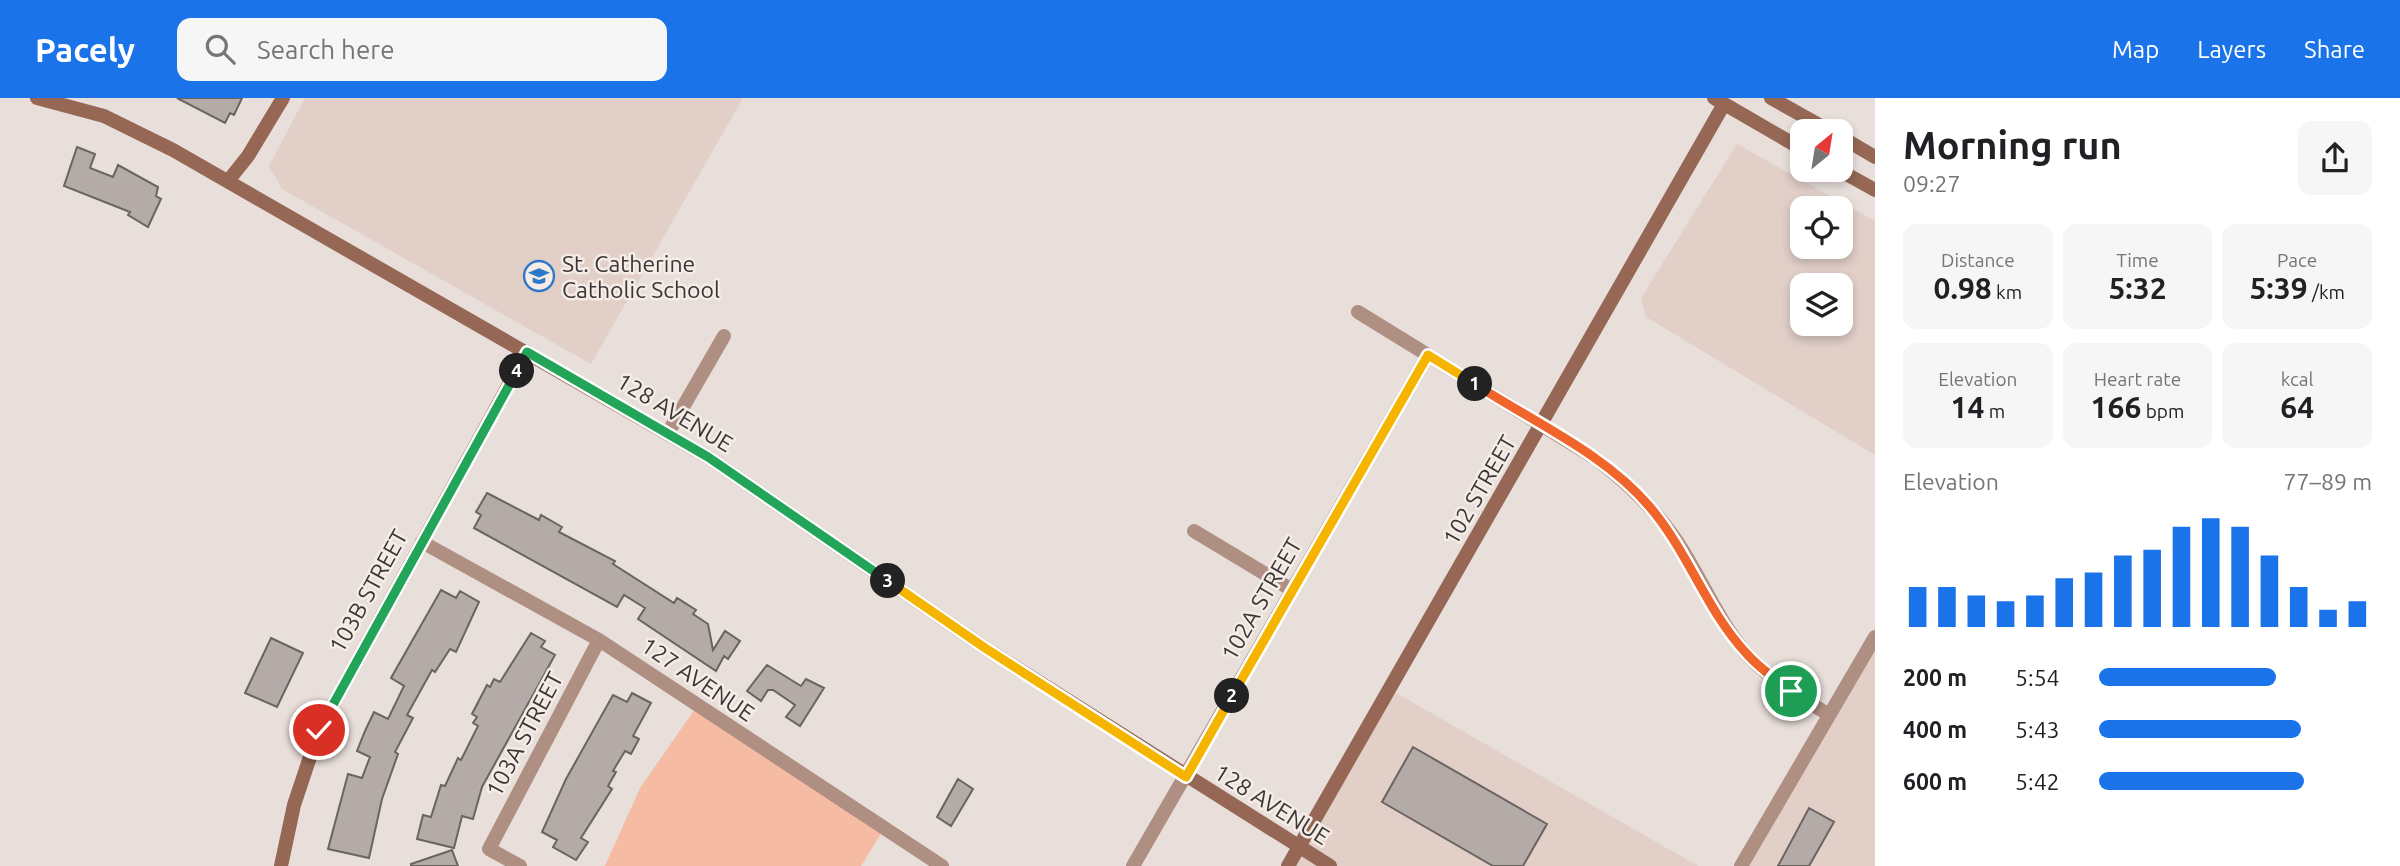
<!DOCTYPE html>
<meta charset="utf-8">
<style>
:root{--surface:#fff;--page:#f6f6f6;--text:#202124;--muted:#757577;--accent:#1a73e8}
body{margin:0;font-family:Ubuntu,sans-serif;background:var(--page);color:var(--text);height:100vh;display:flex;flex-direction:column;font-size:26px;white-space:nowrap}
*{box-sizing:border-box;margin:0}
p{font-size:23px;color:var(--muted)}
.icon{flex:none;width:38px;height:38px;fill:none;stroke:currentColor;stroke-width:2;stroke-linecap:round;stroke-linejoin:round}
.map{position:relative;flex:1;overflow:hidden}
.drawer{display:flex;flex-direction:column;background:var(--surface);width:525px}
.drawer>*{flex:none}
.needle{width:46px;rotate:30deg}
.buttons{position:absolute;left:1790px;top:21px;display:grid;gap:14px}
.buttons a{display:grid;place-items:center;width:63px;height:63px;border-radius:14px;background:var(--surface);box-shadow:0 4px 10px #0003;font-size:35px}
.pin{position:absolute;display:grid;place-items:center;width:60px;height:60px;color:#fff;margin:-30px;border:4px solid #fff;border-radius:50%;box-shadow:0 2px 7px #0007}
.km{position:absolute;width:35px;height:35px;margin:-18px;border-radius:50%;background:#222;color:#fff;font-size:19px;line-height:35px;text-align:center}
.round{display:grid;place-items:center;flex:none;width:74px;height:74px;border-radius:14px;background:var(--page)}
.overview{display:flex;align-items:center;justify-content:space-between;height:119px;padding:0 28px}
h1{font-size:38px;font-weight:700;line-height:52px}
.metrics{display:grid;grid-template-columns:repeat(3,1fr);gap:10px;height:119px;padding:7px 28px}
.metrics div{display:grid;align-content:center;border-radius:14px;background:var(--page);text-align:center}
.metrics b{font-size:30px;font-weight:700}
.metrics small{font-size:19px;font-weight:400}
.metrics p{font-size:19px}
.chart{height:196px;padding:14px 28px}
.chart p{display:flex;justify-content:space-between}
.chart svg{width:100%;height:126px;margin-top:7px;stroke:var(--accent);stroke-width:6}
ul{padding:0 28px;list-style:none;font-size:23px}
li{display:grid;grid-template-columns:112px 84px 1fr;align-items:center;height:52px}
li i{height:18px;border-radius:9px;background:var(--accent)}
header{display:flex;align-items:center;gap:42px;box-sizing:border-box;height:98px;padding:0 35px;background:var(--accent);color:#fff}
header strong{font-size:33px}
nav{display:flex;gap:38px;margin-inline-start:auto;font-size:24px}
.search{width:490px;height:63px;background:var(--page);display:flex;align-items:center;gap:18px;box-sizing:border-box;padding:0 24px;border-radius:14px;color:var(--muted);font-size:26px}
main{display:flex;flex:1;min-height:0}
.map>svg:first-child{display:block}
</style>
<header>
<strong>Pacely</strong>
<div class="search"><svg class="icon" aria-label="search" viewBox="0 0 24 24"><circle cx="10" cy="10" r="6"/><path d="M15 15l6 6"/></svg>Search here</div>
<nav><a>Map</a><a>Layers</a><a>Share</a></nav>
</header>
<main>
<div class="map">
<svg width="1875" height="768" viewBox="0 0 1875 768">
<rect width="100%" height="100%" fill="#e8deda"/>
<path fill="#e1cfc8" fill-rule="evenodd" d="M305 0H743L591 266 282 91 269 68Z
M1737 46 1875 123V357L1646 219 1641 200ZM1802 110H1841V149H1802ZM1802 187H1841V226H1802Z
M1875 539V768H1741Z
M1391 592 1698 768H1288Z"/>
<path fill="#f6bba3" d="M697 608 884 731 861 768H605L640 690Z"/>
<path fill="#b4aaa7" stroke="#6b6360" stroke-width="2" d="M177 0H242L234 17 230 15 225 25Z
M77 49 95 56 90 70 113 79 118 67 158 89 156 98 161 101 148 129 128 117 130 114 64 88Z
M487 395 539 422 541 417 562 429 559 434 615 463 613 466 674 505 677 500 696 512 693 516 708 526 713 552 725 533 740 543 728 561 724 558 716 573 638 521 645 510 624 497 617 509 474 430 481 417 476 414Z
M441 492 456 500 460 493 479 504 456 554 450 551 435 574 432 572 407 617 413 620 395 654 398 656 382 701 369 760 328 751 348 676 362 680 370 659 357 653 365 633 374 614 388 621 404 588 391 580Z
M531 535 545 543 541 549 555 557 482 689 473 721 462 718 454 750 417 741 423 717 431 719 441 687 445 688 458 660 461 662 478 628 473 625 477 619 472 616 487 587 490 589 494 581 500 584Z
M271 540 303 555 277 609 245 595Z
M767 567 801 588 806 581 824 590 800 628 786 619 795 607 773 592H768L761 603 747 593Z
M632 595 651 605 633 638 639 641 631 656 625 653 613 673 616 674 608 688 612 691 581 740 588 744 576 762 553 749 557 742 542 734 566 681 613 597 627 604Z
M1413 649 1547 726 1523 768H1493L1382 704Z
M958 681 973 691 951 728 937 719Z
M1809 710 1834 724 1809 768H1778Z
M452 752 458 768H411V766Z"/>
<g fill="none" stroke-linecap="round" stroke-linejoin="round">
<path stroke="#af8f82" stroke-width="14" d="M1358 214 1595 360C1625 383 1652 408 1674 439 1700 476 1715 518 1744 553 1767 580 1799 598 1829 617
M668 335 724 238
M1194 433 1292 492
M422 444 599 542 942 768
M520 768 489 751 599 542
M1133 768 1428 257
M1741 768 1875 539"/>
<path stroke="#956754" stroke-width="14" d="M37 0 104 18 173 52 708 359 985 550 1330 768
M1714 0 1802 51
M1771 0 1830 33
M1841 39 1875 59
M1839 72 1875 92
M228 83 248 58 283 0
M281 768 294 707 319 632 527 254
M1288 768 1724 6"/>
</g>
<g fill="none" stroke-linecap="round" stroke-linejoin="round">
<g stroke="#fff" stroke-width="14">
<path id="split-1" d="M1475 286C1533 324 1604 355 1649 408 1688 453 1706 512 1746 555 1759 570 1775 581 1791 593"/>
</g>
<g stroke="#fff" stroke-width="14">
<path id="split-2" d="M1232 598 1428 257 1475 286"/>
</g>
<g stroke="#fff" stroke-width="14">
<path id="split-3" d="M888 483 985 550 1186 679 1232 598"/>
</g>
<g stroke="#fff" stroke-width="14">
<path id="split-4" d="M517 273 527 254 708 359 888 483"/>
</g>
<g stroke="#fff" stroke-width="14">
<path id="split-5" d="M319 632 517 273"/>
</g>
<use href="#split-1" stroke="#f0652b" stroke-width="9"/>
<use href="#split-2" stroke="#f5b400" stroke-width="9"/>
<use href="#split-3" stroke="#f5b400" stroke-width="9"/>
<use href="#split-4" stroke="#22a559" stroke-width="9"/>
<use href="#split-5" stroke="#22a559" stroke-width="9"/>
</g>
<defs>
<g id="school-ring" transform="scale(1.575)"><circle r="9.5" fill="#f5ebe7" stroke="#2d78c8" stroke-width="1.5"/><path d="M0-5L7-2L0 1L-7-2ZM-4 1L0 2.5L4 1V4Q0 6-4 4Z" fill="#2d78c8"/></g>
</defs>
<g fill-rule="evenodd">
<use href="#school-ring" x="539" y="178"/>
</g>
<g text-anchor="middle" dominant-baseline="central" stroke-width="5" stroke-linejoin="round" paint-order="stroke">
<g font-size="23" fill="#3a3635" stroke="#f5ebe7" text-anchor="start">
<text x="562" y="165">St. Catherine<tspan x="562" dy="26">Catholic School</tspan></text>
</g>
<g font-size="23" fill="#3a3635" stroke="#f5ebe7">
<text transform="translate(675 314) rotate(31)">128 AVENUE</text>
<text transform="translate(1479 392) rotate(-60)">102 STREET</text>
<text transform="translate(368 493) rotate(-61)">103B STREET</text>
<text transform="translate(1261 501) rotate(-60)">102A STREET</text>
<text transform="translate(698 581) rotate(34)">127 AVENUE</text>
<text transform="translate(524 636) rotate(-62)">103A STREET</text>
<text transform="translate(1272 706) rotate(32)">128 AVENUE</text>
</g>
</g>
</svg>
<div class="buttons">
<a><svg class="needle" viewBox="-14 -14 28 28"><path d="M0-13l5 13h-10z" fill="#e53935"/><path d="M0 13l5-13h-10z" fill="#757577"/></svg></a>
<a><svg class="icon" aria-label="locate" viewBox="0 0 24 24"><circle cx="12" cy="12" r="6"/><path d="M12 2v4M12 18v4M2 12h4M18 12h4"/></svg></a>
<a><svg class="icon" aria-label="layers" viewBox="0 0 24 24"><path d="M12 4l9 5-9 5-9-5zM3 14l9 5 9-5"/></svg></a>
</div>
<div class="pin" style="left:1791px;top:593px;background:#1e9e55"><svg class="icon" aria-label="arrive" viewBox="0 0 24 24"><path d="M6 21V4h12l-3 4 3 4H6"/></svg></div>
<div class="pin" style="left:319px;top:632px;background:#d93025"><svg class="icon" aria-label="check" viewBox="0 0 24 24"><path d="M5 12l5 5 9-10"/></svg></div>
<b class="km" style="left:1475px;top:286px">1</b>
<b class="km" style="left:1232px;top:598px">2</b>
<b class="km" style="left:888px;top:483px">3</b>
<b class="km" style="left:517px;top:273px">4</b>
</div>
<section class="drawer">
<div class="overview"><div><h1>Morning run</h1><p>09:27</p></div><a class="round"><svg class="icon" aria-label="share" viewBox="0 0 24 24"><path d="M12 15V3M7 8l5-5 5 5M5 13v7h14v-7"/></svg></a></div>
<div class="metrics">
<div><p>Distance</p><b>0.98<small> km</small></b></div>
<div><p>Time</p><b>5:32</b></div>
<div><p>Pace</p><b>5:39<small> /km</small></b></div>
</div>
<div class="metrics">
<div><p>Elevation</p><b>14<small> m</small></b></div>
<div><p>Heart rate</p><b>166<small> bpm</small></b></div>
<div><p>kcal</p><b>64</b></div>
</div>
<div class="chart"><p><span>Elevation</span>77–89 m</p>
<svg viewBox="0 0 160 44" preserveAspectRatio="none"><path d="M5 44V30M15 44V30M25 44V33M35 44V35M45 44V33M55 44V27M65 44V25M75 44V19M85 44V17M95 44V9M105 44V6M115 44V9M125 44V19M135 44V30M145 44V38M155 44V35"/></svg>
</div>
<ul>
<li><b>200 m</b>5:54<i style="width:65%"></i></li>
<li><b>400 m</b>5:43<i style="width:74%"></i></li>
<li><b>600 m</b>5:42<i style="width:75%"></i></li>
</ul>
</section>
</main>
